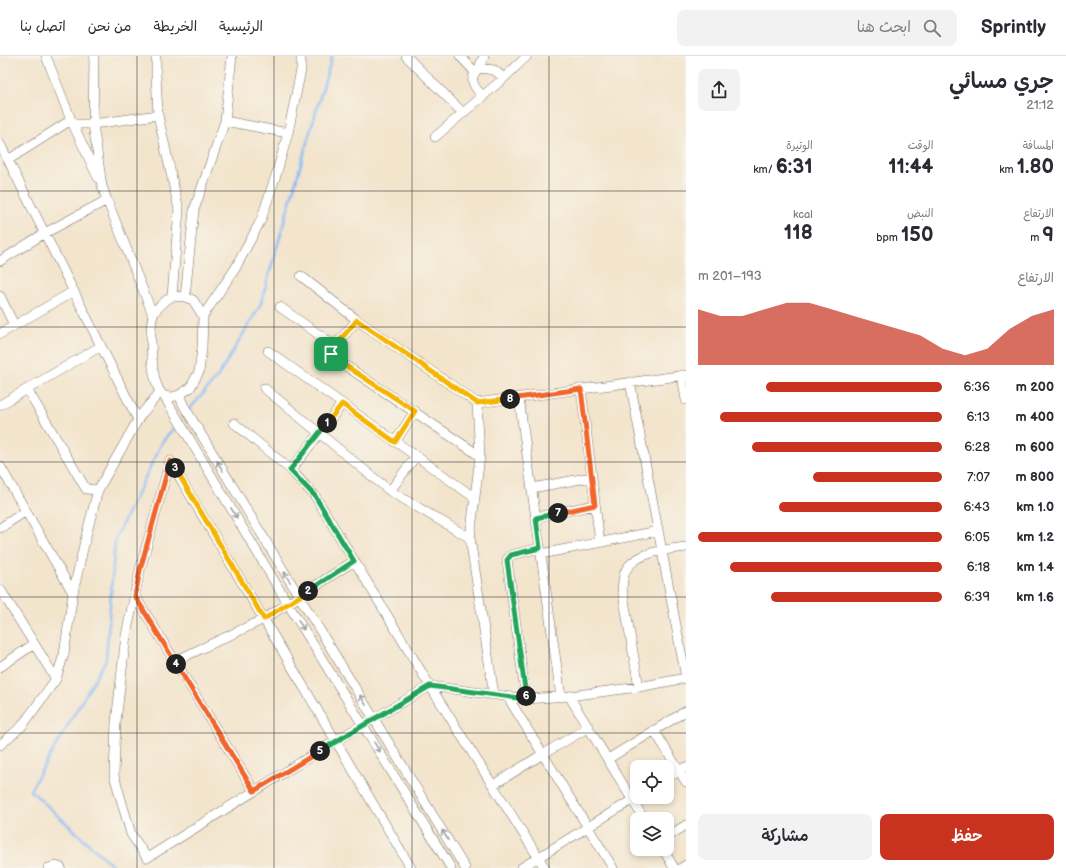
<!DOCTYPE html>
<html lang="ar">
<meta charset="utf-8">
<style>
:root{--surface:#fff;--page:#f2f2f3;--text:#2b2b33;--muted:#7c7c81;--line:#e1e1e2;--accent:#c8321e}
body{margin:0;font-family:"Balsamiq Sans","Playpen Sans Arabic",sans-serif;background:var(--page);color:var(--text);direction:rtl;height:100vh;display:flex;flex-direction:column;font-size:15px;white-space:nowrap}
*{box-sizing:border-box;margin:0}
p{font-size:13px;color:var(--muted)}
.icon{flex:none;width:22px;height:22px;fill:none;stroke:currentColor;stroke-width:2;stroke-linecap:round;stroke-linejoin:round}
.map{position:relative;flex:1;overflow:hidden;direction:ltr}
.sheet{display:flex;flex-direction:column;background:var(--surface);width:380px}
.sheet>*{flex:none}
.controls{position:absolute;left:630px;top:704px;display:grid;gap:8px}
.controls a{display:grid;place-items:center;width:44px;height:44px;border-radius:8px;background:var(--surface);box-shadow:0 2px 6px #0003;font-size:20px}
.pin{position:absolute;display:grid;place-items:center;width:34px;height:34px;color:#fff;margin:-17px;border-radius:8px;box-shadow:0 2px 6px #0006}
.km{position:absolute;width:20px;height:20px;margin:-10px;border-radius:50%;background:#222;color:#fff;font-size:11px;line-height:20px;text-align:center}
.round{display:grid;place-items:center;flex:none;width:42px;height:42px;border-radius:8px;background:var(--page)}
.overview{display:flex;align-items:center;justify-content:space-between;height:68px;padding:0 12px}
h1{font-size:22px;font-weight:600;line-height:30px}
.stats{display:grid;grid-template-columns:repeat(3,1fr);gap:6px;height:68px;padding:4px 12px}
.stats div{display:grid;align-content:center}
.stats b{font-size:20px;font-weight:600}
.stats small{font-size:11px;font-weight:400}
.stats p{font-size:11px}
.chart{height:112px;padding:8px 12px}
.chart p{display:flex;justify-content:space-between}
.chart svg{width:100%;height:72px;margin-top:4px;fill:var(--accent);opacity:.7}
.cta{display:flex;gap:8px;margin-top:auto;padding:8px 12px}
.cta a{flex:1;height:46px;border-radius:8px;background:var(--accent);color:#fff;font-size:16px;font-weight:600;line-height:46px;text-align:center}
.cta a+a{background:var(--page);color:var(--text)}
ul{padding:0 12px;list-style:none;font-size:13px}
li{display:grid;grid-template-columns:64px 48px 1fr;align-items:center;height:30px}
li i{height:10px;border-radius:5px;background:var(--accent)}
header{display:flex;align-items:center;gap:24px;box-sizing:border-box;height:56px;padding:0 20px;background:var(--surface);border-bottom:1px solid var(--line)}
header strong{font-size:19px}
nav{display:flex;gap:22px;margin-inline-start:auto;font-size:14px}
.search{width:280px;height:36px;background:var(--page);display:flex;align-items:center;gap:10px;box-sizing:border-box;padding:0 14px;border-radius:8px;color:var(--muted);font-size:15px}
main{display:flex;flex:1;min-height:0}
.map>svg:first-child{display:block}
</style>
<header>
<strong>Sprintly</strong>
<div class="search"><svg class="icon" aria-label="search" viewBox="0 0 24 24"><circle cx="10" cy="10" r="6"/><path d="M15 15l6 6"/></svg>ابحث هنا</div>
<nav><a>الرئيسية</a><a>الخريطة</a><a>من نحن</a><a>اتصل بنا</a></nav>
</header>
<main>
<section class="sheet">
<div class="overview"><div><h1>جري مسائي</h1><p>21:12</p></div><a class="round"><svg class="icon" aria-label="share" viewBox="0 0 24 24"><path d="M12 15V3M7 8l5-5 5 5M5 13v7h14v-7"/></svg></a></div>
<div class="stats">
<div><p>المسافة</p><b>1.80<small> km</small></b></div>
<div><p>الوقت</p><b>11:44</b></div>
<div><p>الوتيرة</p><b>6:31<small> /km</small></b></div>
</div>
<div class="stats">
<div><p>الارتفاع</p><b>9<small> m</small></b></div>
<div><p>النبض</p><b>150<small> bpm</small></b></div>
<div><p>kcal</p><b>118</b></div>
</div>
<div class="chart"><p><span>الارتفاع</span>193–201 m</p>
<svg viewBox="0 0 160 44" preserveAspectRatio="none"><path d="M0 44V10L10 14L20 14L30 10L40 6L50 6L60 10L70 14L80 18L90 22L100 26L110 34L120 38L130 34L140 22L150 14L160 10V44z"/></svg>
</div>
<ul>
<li><b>200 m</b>6:36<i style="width:72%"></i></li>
<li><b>400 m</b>6:13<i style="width:91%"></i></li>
<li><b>600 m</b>6:28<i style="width:78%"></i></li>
<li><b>800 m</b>7:07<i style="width:53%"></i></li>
<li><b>1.0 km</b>6:43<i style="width:67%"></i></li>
<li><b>1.2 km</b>6:05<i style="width:100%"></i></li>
<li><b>1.4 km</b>6:18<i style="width:87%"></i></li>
<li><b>1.6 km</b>6:39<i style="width:70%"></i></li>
</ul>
<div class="cta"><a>حفظ</a><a>مشاركة</a></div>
</section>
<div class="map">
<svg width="686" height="812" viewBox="0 0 686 812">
<rect width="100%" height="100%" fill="#f7f3e8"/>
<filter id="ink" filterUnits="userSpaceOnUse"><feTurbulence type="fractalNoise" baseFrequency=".025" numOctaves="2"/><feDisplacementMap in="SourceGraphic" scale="8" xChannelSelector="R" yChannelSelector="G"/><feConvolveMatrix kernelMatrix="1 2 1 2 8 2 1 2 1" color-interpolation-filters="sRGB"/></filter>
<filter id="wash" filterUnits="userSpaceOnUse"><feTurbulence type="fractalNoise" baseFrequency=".012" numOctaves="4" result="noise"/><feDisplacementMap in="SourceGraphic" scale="16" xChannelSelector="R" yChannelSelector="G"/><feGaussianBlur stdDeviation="0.9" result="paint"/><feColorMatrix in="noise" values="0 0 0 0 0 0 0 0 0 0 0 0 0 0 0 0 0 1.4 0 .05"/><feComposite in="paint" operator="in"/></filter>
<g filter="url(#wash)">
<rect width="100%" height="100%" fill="#f3e4cc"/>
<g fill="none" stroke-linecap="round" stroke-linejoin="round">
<path stroke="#89bbf6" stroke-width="2.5" d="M189 354 218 320 260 250 332 0
M115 812 30 734 106 604 115 483 163 385 178 367"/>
</g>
</g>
<g filter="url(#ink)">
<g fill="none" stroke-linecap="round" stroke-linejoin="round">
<g stroke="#716c63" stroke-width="10">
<path id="street" d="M46 0 71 64 98 122
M94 0 93 68 102 130 107 144 153 259
M156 0V19L158 59 179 154 172 240
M406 0 463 57
M460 0 475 16
M479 12 484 0
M483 40C473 31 468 22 479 12L494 14 504 22
M225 65 288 77
M73 68H93L158 59
M435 81 504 22 527 0
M0 88 136 360H140L160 336
M8 104 71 64
M0 205 45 177 107 144
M301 220 357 264 477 347 686 319
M0 240 14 269
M172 240 185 241 193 244 203 260 202 292 199 316 190 332 179 339 172 341 164 340C161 337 158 333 157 329 152 317 148 269 154 257 158 250 165 245 172 240Z
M185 241 194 154 225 65 232 0
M280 251 335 290
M203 260 235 213 261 164 277 116 288 77 301 14V0
M357 264 335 290 331 298 340 306 480 400
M0 278 74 235
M268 295 475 442
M682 319 686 344
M630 326 686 622
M264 332 390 435 470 482
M27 333 86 433 98 434
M581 333 600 487
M179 339 184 350 299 540 465 812
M164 340 288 548 451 812
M519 342 561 641
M477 347 480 400 470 482 494 639
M0 349 101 290
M234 367 291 414 315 440 430 630 545 812
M395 386 415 355
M170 405 140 514 126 579 116 666 114 719 131 778 147 802 335 685 430 630 526 643 569 640 639 631 686 622
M170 405 411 812
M0 410 73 537
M291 414 342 348
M532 432 592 421
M390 435 416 400
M536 461 595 449
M0 472 26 455
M541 498 658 475
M0 533 56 623
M135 540 254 735
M175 605 264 563 354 505
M0 611 34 588
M639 631 622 532C623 526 623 519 626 514 636 496 668 493 686 491
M507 640 613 812
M569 640 644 763
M526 643 507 504 511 499 540 492
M654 674 686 726
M0 689 22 670 56 623 64 598 73 537 86 480 98 434 140 360
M608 703 686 655
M667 722 686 711
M493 729 543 698 589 671
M667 781 686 769
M663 793 674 812
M48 812 56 810 61 812
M521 812 637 741
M681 812 686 809"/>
</g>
<use href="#street" stroke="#fff" stroke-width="9"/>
</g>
<defs><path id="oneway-shaft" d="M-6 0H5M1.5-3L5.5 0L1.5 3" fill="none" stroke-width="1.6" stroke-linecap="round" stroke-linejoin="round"/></defs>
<g stroke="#a0a0a0">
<use href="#oneway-shaft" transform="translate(220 410) rotate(-121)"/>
<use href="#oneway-shaft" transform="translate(234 457) rotate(59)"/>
<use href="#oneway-shaft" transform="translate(287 521) rotate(-121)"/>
<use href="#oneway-shaft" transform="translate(301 569) rotate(58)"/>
<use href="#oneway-shaft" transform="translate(363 644) rotate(-122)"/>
<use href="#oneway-shaft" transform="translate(377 691) rotate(59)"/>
<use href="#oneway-shaft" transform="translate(445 779) rotate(-121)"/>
</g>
</g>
<g fill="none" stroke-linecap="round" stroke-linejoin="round" filter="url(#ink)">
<g stroke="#fff" stroke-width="8">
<path id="split-1" d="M327 367 342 348 395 386 415 355 340 306 331 298"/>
</g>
<g stroke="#fff" stroke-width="8">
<path id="split-2" d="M308 535 354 505 315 440 290 414 327 367"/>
</g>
<g stroke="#fff" stroke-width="8">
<path id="split-3" d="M175 412 264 563 308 535"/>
</g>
<g stroke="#fff" stroke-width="8">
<path id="split-4" d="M175 412 170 405 140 514 135 540 176 608"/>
</g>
<g stroke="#fff" stroke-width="8">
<path id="split-5" d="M176 608 254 735 320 695"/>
</g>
<g stroke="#fff" stroke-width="8">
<path id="split-6" d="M320 695 430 630 526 643V640"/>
</g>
<g stroke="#fff" stroke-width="8">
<path id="split-7" d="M526 640 507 504 511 499 540 492 536 462 558 457"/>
</g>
<g stroke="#fff" stroke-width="8">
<path id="split-8" d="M510 343 581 333 595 449 558 457"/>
</g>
<g stroke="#fff" stroke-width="8">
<path id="split-9" d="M331 298 335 290 357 264 477 347 510 343"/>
</g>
<use href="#split-1" stroke="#f5b400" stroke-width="5"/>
<use href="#split-2" stroke="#22a559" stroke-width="5"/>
<use href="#split-3" stroke="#f5b400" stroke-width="5"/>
<use href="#split-4" stroke="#f0652b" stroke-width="5"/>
<use href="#split-5" stroke="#f0652b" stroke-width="5"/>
<use href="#split-6" stroke="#22a559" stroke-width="5"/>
<use href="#split-7" stroke="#22a559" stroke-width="5"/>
<use href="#split-8" stroke="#f0652b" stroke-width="5"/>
<use href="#split-9" stroke="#f5b400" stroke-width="5"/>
</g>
<path fill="none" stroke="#2b2b2b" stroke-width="1" stroke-opacity="0.55" d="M137 0V812M274 0V812M412 0V812M549 0V812M0 135H686M0 271H686M0 406H686M0 541H686M0 677H686"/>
</svg>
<div class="controls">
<a><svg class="icon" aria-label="locate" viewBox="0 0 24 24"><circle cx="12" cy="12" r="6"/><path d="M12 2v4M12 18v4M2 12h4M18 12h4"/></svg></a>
<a><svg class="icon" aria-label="layers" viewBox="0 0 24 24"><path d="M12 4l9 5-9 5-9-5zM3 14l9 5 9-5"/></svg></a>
</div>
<div class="pin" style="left:331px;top:298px;background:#1e9e55"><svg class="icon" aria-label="arrive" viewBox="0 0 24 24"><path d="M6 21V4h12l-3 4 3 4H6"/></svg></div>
<b class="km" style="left:327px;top:367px">1</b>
<b class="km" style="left:308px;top:535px">2</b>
<b class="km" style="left:175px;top:412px">3</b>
<b class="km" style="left:176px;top:608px">4</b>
<b class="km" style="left:320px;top:695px">5</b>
<b class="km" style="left:526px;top:640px">6</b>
<b class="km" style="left:558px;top:457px">7</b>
<b class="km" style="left:510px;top:343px">8</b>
</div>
</main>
